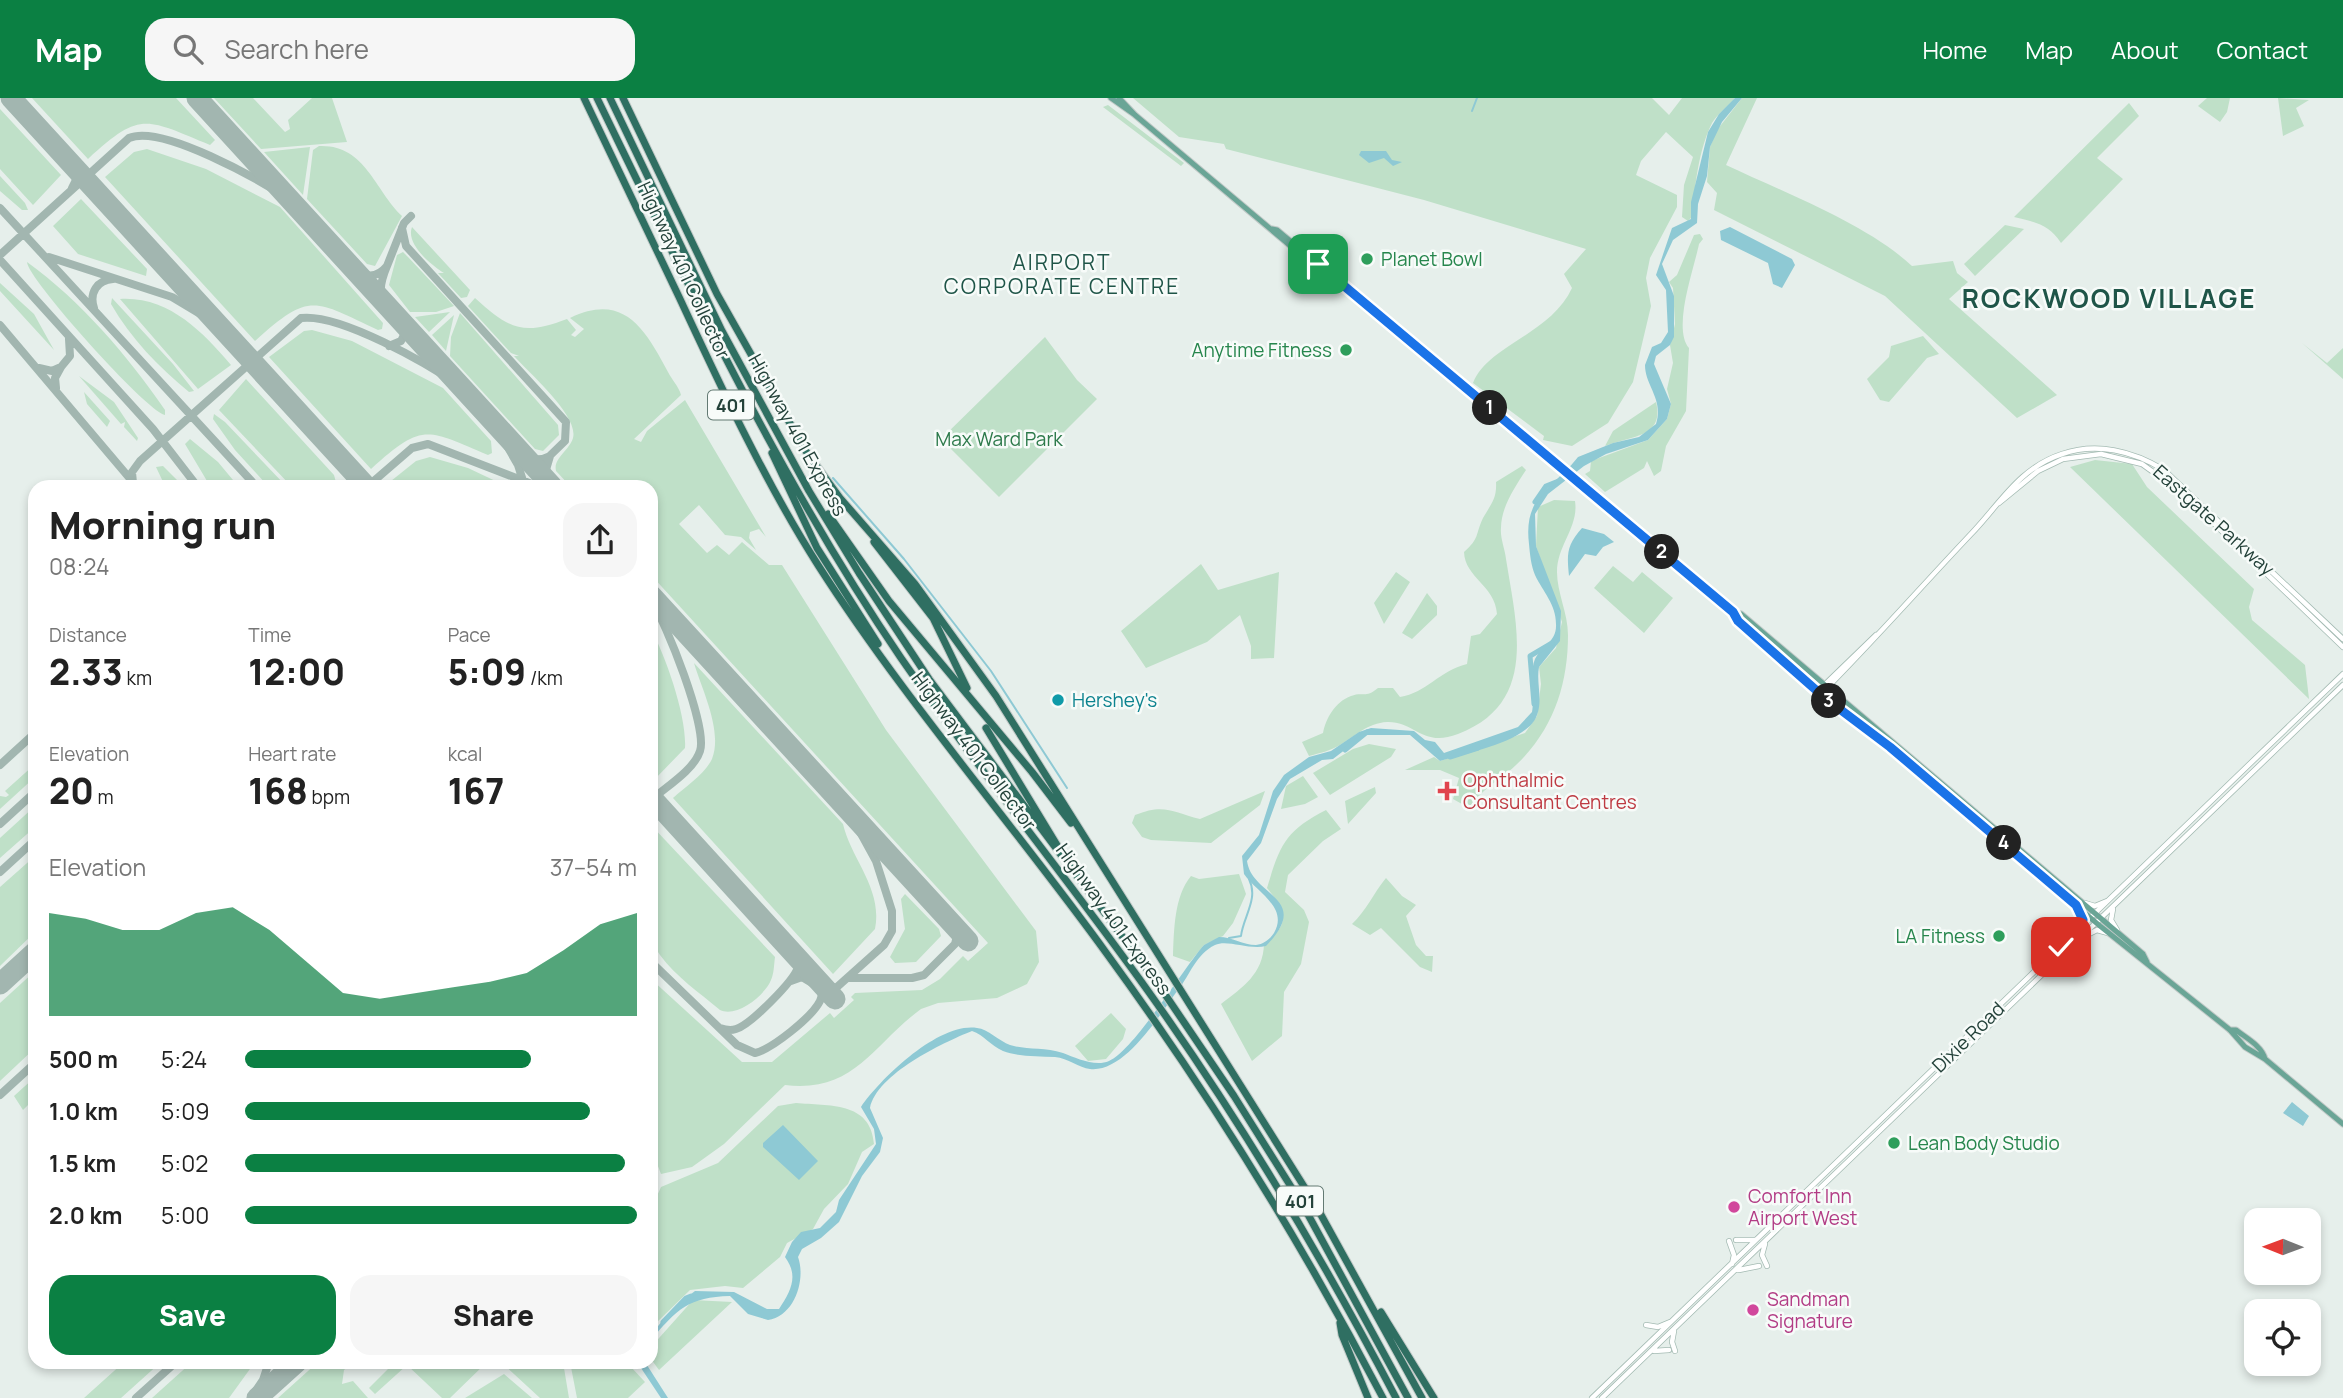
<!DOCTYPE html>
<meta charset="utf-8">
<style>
:root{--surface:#fff;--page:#f6f6f6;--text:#222;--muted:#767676;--accent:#0b8043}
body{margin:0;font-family:Manrope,sans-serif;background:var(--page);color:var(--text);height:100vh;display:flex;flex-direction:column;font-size:26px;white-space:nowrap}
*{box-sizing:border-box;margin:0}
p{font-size:23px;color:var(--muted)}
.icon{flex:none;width:38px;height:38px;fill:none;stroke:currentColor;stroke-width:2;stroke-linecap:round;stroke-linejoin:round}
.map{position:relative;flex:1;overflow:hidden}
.side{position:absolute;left:28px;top:382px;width:630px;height:889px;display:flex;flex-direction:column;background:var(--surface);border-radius:21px;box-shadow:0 4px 10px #0003}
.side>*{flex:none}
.needle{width:46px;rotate:271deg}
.tools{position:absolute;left:2244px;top:1110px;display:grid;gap:14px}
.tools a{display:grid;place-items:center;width:77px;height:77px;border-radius:14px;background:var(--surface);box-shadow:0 4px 10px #0003;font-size:35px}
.pin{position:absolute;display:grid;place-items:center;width:60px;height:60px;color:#fff;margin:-30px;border-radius:14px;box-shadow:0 4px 10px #0006}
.km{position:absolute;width:35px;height:35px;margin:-18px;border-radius:50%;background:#222;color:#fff;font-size:19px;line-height:35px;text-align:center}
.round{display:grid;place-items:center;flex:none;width:74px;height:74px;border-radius:21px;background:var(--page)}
.overview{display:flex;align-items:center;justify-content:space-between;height:119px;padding:0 21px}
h1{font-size:38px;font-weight:800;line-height:52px}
.figures{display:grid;grid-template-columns:repeat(3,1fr);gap:10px;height:119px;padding:7px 21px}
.figures div{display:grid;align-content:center}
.figures b{font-size:35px;font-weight:800}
.figures small{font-size:19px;font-weight:400}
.figures p{font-size:19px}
.chart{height:196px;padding:14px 21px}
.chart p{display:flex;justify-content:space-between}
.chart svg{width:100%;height:126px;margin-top:7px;fill:var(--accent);opacity:.7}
.cta{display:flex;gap:14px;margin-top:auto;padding:14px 21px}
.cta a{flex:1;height:80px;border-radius:21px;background:var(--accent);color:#fff;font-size:28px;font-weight:800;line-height:80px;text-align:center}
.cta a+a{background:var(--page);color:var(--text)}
ul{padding:0 21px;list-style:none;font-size:23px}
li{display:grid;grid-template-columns:112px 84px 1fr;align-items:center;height:52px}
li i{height:18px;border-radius:9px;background:var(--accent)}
header{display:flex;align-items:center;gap:42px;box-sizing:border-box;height:98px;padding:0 35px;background:var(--accent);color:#fff}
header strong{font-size:33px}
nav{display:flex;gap:38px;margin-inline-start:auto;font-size:24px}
.search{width:490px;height:63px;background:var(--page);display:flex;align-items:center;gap:18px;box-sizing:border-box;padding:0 24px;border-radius:21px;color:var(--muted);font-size:26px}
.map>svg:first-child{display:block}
</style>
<header>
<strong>Map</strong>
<div class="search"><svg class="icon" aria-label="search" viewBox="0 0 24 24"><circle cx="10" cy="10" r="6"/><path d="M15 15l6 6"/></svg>Search here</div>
<nav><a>Home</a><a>Map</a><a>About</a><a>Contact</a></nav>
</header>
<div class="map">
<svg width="2343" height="1300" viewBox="0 0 2343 1300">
<rect width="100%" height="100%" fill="#e6efeb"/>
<path fill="#bfe0c8" d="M32 0H176L215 42 210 47C146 21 141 12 88 61Z
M214 0H253L285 34 290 31 288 22 312 0H332L347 44 261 51Z
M1133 0H1652L1669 17 1682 0H1735C1728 9 1718 15 1712 25 1699 51 1694 89 1693 118L1688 123 1682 119 1684 87 1693 59 1666 34 1641 63 1636 77 1677 97V109L1650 160 1646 180 1651 208 1633 284 1608 325 1572 348 1543 342 1544 338 1473 285C1487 248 1551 236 1572 190L1564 176 1586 151 1424 102 1226 51 1224 46 1179 39Z
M1742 0H1757L1726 67C1783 94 1867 126 1912 168L1953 163 1957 175 1968 184 1949 201 2057 297 2017 320 1885 198 1714 112 1717 95 1707 84 1710 49 1717 32Z
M2207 0H2230L2227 14 2220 24 2198 8Z
M2278 0 2309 2 2296 10 2304 28 2283 38Z
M2129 5 2139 18 2097 60 2123 81 2061 145C2049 126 2034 124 2014 119Z
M1108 7 1184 65 1181 68 1103 9Z
M0 11 61 77 33 107 0 71Z
M319 48C365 46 374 91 402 118L375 168 367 166 307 101 313 52Z
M310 49 303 97 264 54Z
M147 51 206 71 280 109 383 225 382 231 378 232C314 202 310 193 255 243L105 79 134 54Z
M0 78 25 105 28 112H22L0 93Z
M81 101 147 171 146 178 78 156 53 128Z
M2005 127 2024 131 1975 178 1964 166Z
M412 129 470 192 467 199 461 200 438 175H444C434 169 405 147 412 129Z
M1700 136 1703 141 1699 146C1694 171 1672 230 1689 250L1686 313 1666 348 1661 373 1654 378 1647 363 1644 370 1605 394 1585 376 1590 373 1591 363 1648 342 1667 321 1671 306 1667 291 1673 265 1670 247 1675 226 1673 190 1669 184 1677 177 1694 137Z
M403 154 408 159 454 208 436 214H410L389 187 397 157Z
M27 164C81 203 127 257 165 312V317C146 313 27 180 27 164Z
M0 185 34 216 54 252 0 193Z
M112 200 173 266 194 293 189 294C158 268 131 241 111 206Z
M475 200C509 231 523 238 567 221L576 232 571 237 575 239 584 231 570 220C624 194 645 231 668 274 672 282 679 289 681 297L634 341 641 344 647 333 685 302 766 439 759 431 750 434 749 440 756 452 741 439 725 437 699 407 679 426 707 455 717 447 729 457 742 444 769 467H782L886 632 1036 833 1039 864 1027 886 997 900 938 905 921 911C872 947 855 995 785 987L724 1046 692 1069 661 1076 651 1050V881L742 964H772L830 915 834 920 854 902 851 899 855 895 922 892 940 881 963 858 968 863 988 845 651 477V388H570L556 373C553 360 569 353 573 340 579 318 529 275 514 258H519L511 255 468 208Z
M120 201C168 198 202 233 231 267L198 291Z
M450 214 429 234 415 219Z
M460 215 558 327 559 337 543 353 535 351 450 258 451 239Z
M454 217 446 253 432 237Z
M312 232 352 243 443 290 491 343 492 355 488 357C426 331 423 324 371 371L269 259 304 233Z
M1923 238 1939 256 1927 260 1889 304 1880 302 1867 281 1889 259 1891 248Z
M1045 239 1077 282 1097 301 999 399 941 341Z
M2302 245 2327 265 2343 250V281Z
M79 278 114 304 138 340 137 343 124 329 125 324 121 326Z
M246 281 334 377 337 388H291L219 312Z
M84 294 110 323 107 329 87 306Z
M1656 304C1665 340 1630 338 1605 348L1613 333Z
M214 316 225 324 286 388 266 386 235 352 213 321Z
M190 341 218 364 238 388H210L185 346Z
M430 359 468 370 506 388 386 387 416 363Z
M2095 362 2132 366 2147 389 2254 491 2249 509 2252 522 2305 567 2309 601 2070 369Z
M163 368 183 388H165L156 369Z
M1522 368 1526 372C1515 389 1501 409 1501 430 1500 440 1505 451 1506 461 1517 530 1538 605 1458 636 1422 650 1415 623 1387 624 1368 625 1355 638 1340 647 1330 653 1320 655 1309 658L1302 644 1323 635C1326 620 1335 604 1351 598 1363 593 1365 601 1378 590H1393L1400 599C1426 595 1439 573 1467 566L1471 538 1480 536 1497 516C1495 487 1465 480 1464 454 1480 440 1475 437 1483 420 1491 406 1497 401 1496 384Z
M1554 402 1575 403C1579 429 1557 447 1557 474 1557 495 1568 515 1568 537 1568 587 1553 632 1516 667 1497 685 1487 686 1469 710L1453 701 1459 680 1440 672H1405L1434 659 1440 663 1525 635 1537 618 1541 586 1539 569 1556 550 1562 524 1536 448 1538 409Z
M1201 466 1218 492 1279 474 1274 560 1251 561V548L1240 517 1207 544 1146 570 1121 533Z
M1613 468 1633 484 1642 474 1673 500 1644 535 1594 490Z
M1396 474 1410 484 1384 526 1374 505Z
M1427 495 1437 508V517L1412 541 1402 535Z
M651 531C666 559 687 619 685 650L655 681 651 677Z
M694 565 843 726C851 761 883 791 875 831L833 876 673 700C685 689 705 676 712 661 723 633 702 592 694 565Z
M1369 646 1396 651 1391 659 1330 697 1313 675 1353 651Z
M35 666V679L0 711V698L6 699 9 697 5 693Z
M1303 678 1318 699 1305 706 1281 711 1286 688Z
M1375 689 1376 695 1348 726 1345 703Z
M1265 693 1260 707 1211 745 1151 742 1142 739 1132 725 1135 717C1164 705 1173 714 1200 721Z
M35 708V729L0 760V740Z
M1326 712 1341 731 1323 743 1288 777 1285 794 1304 812 1309 824 1301 866 1284 894 1282 938 1252 963 1221 906C1243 889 1263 876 1264 846 1291 826 1286 814 1267 790 1280 747 1285 733 1326 712Z
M651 727 775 859C774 866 774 876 771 882 765 897 737 920 720 912 700 895 676 879 660 857 642 832 651 758 651 727Z
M35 758V834L0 868V789Z
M1239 776 1246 796 1233 825 1223 838 1204 847 1190 864 1173 858C1174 833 1174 798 1191 778L1199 781Z
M1386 780 1402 798 1416 807 1406 818 1416 847 1426 858H1433L1432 874 1420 869 1381 830 1370 837 1352 826C1366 813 1373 796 1386 780Z
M905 796 939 831 941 838 916 864 895 865 890 859 905 831 901 801Z
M35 873V950L0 983V905Z
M1111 915 1126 931 1123 941 1106 961 1088 963 1075 948Z
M35 979V1000L23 1012 14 998Z
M796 1005C828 1008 871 1003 874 1046L862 1054 848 1086 824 1111 813 1131 787 1145 780 1159 743 1190 725 1188 690 1192 651 1230V1111L661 1089 718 1065 778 1008Z
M693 1202 732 1204 659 1272 651 1261V1249Z
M124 1264H161L121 1300H84Z
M192 1264H255L229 1300H152Z
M318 1264H355L344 1272 342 1286 353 1283 368 1300H278Z
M395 1264H487L450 1300H442L407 1267 375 1296 369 1290Z
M501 1264H563L569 1300H540Z
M570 1264H631V1269L645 1284 628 1300H577Z
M504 1276 532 1300H465Z"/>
<path fill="#8ec9d4" d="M1735 0H1742L1722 24 1710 49 1707 78 1698 106 1697 125 1673 142 1662 166 1674 198V239L1670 247 1656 258 1654 266 1671 306 1667 321 1648 342 1606 356 1584 368 1548 396 1535 416 1536 448 1561 513 1560 543 1539 569C1536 585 1543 601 1537 617 1528 644 1466 655 1440 663L1410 637H1364L1333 661 1322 662 1290 681 1277 701 1261 745 1247 763C1252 799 1313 799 1266 848 1248 852 1227 841 1215 847 1196 856 1190 877 1178 892 1160 916 1125 975 1090 971 1079 970 1068 960 1055 959 1038 958 1019 959 1003 953 991 948 984 937 972 933 942 945 877 976 870 1010L883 1040 880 1054 862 1078 839 1124 821 1140 802 1151 798 1159C806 1181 795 1218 768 1222L748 1216 730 1198C689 1199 677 1211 651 1242 651 1230 684 1201 695 1193L734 1194 767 1211H779C791 1193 799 1178 785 1159L792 1144 801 1134 820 1130 836 1114 839 1102 876 1046 874 1031 861 1009C881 980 939 924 977 930 988 931 999 943 1010 947 1025 952 1043 949 1063 955 1076 960 1095 969 1109 963 1135 951 1182 872 1204 847L1219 839C1232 839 1243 847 1256 847 1264 846 1270 841 1274 835 1289 809 1256 794 1244 776L1242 758 1259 737 1273 693 1284 677 1309 659 1331 653 1359 634 1371 630 1414 633 1425 642 1435 644 1444 655 1518 629 1532 614C1535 598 1529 575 1535 561 1542 547 1557 544 1556 526 1556 506 1543 494 1535 477 1531 467 1530 457 1529 446 1523 397 1553 391 1578 359L1613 345 1639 339 1656 326C1664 301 1645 288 1645 267L1652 249 1661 245 1668 234 1666 192 1656 177 1672 130 1691 121V104L1708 34 1719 16Z
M1361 53H1386L1392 62 1402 64 1393 68 1384 60 1369 65 1359 57Z
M1730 129 1792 161 1795 167 1782 190 1773 186 1768 165 1721 142 1720 133Z
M1582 430 1604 436 1614 444 1603 449 1596 458 1585 456 1569 478C1567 457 1566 448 1582 430Z
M2292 1004 2309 1018 2303 1028 2283 1015Z
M783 1027 818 1063 799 1082 763 1049V1045Z
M637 1264H645L668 1300H661Z"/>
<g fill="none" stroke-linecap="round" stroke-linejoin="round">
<path stroke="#8ec9d4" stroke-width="2" d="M1472 13 1477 0
M833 380 904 461 991 573 1067 690
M1229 840 1241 838C1243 819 1259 801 1249 781"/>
<path stroke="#8ec9d4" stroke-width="5" d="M1535 404 1546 388 1561 382
M1534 606 1530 558 1552 545
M1345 652 1367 634
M1450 659 1478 650
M663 1224 686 1200 691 1198"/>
<path stroke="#a2b6b0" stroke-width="8" d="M196 0 200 4
M72 90 76 82 73 68
M0 110 256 388
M402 130 406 148 566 324 565 343 532 375
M336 152C350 167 368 191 387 168 374 199 382 202 403 225
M0 157 129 40C162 26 260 82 290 102
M49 159 172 199 217 226
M0 162 153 331 197 388
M387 168 404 125 411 118
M94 210C89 195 97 182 113 181
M0 227 132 383
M389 248 401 243 404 237 402 225
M61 269 70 258 69 241
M39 270 52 273 61 269 55 280 56 290
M495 327 518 367 524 386
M505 336C517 350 529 369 550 358L545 375 553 388
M355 376 358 388
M133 385 132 374 140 363 301 220C340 215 428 266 460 288
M368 388 412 350 428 346 537 388
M651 502C666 524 708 630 700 653 694 672 666 689 651 702
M0 667 35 635
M651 709 663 713
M0 726 35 694
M0 774 35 742
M651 864 737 947 755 955C772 951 812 919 820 903 823 897 822 892 821 886
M848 880H912L924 877 955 846 957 838 950 823
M791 883 802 879 822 891 837 889 884 847 892 833V813L876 763 847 710
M720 930C726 932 730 933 736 931 750 927 794 883 798 869L794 856
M0 997 35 965
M136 1300 176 1264
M251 1300 263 1282 269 1264"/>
<path stroke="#a2b6b0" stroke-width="21" d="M11 0 366 388
M197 0 552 388
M651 497 968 843
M651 699 835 901
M0 886 35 854
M257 1300 297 1264"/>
<g stroke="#a4bbb3" stroke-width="6">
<path id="secondary" d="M1999 405 2038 373 2063 361 2101 356 2142 366 2181 394 2343 549
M1814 597 1876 537
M1817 600C1870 547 1919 491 1971 436 2000 406 2019 370 2062 356 2097 344 2133 353 2164 372L2343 541
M2085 805 2095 808 2107 803
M2078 811 2083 820 2080 828
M2113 811 2111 822 2117 832
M2087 837 2097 832 2108 835
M1736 1142H1755
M1729 1143 1734 1157 1732 1166
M1765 1146 1762 1157 1767 1168
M1739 1172 1759 1168
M1646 1227 1658 1229 1670 1224
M1674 1233 1672 1244 1675 1253
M1654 1253 1669 1252
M1592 1300 2343 576
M1602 1300 2343 587"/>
</g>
<g stroke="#c2cac8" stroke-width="7">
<path id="primary" d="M1111 0 1135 17
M1119 0 1135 17 1331 182H1336
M1272 131 1277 132 1733 514 1741 516 2143 856 2147 864
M1734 515 1738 523 1825 600 1890 649 2100 828 2230 932 2245 949 2265 961 2343 1026
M2230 932H2236C2246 940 2262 948 2265 961"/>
</g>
<g stroke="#c2cac8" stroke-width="9">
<path id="highway" d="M584 0C616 67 648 134 680 201 722 291 765 384 818 467 905 603 1013 726 1107 856 1210 997 1302 1145 1383 1300
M597 0C690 191 781 384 901 560 980 674 1068 781 1148 893 1241 1023 1322 1159 1396 1300
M610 0 722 233 809 393 859 475 929 581 1158 886 1234 998 1305 1111 1408 1300
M623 0 717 196 805 352 840 400 915 486 996 598 1315 1106 1422 1300
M772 355 817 450 878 546
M828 416 889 503 1032 674 1071 725
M874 444 933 520 967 590
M986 630 1060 752
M1381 1214 1434 1300
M1340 1225 1342 1237 1368 1300"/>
</g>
<use href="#secondary" stroke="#fff" stroke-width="4.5"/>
<use href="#primary" stroke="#6aa596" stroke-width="5"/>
<use href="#highway" stroke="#2f6f62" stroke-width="7"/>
</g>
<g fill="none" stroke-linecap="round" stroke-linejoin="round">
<g stroke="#fff" stroke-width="14">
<path id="route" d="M1318 166 1733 514 1738 523 1825 600 1890 649 2076 807 2083 822 2061 849"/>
</g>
<use href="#route" stroke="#1a73e8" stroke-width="9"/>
</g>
<g fill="#2e9e5b" stroke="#f7fbf9" stroke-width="2.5">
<circle cx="1367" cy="161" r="7"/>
<circle cx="1346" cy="252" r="7"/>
<circle cx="1999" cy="838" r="7"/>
<circle cx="1894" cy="1045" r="7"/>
</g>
<circle fill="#0f9aa8" stroke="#f7fbf9" stroke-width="2.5" cx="1058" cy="602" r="7"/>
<path fill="#e0444e" stroke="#f7fbf9" stroke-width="2.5" d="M1443.5 682.5h7v7h7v7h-7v7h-7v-7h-7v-7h7z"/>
<g fill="#d1479c" stroke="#f7fbf9" stroke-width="2.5">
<circle cx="1734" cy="1109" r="7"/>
<circle cx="1753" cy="1212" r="7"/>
</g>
<g text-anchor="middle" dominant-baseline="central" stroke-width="5" stroke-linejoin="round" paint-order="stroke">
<g fill="#f7fbf9" stroke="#637a73" stroke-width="2">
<rect x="708" y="292.5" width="46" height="29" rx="5"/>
<rect x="1277" y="1088.5" width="46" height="29" rx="5"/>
</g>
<g font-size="18" font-weight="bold" fill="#24423a">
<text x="731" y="307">401</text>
<text x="1300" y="1103">401</text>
</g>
<g font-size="19" fill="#27864d" stroke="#f7fbf9" text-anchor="start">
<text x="1381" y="161">Planet Bowl</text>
<text x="1332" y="252" text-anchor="end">Anytime Fitness</text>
<text x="1985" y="838" text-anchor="end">LA Fitness</text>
<text x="1908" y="1045">Lean Body Studio</text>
</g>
<g font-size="19" fill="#24423a" stroke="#f7fbf9">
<text transform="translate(684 172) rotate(65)">Highway 401 Collector</text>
<text transform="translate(798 337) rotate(61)">Highway 401 Express</text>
<text transform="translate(2214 422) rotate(42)">Eastgate Parkway</text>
<text transform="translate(974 653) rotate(53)">Highway 401 Collector</text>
<text transform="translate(1114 821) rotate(54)">Highway 401 Express</text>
<text transform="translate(1968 939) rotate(-44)">Dixie Road</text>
</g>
<g font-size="19" fill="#2d7a4b" stroke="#f7fbf9">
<text x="999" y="341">Max Ward Park</text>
</g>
<g font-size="19" fill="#0d838f" stroke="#f7fbf9" text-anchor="start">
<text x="1072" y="602">Hershey's</text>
</g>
<g font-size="19" fill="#be3a42" stroke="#f7fbf9" text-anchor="start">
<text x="1463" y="682">Ophthalmic<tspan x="1463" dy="22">Consultant Centres</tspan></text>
</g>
<g font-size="19" fill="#b23c85" stroke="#f7fbf9" text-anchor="start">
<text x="1748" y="1098">Comfort Inn<tspan x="1748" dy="22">Airport West</tspan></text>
<text x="1767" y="1201">Sandman<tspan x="1767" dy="22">Signature</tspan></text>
</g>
<g font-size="21" letter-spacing="2" fill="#1f5548" stroke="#f7fbf9">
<text x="1062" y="164">AIRPORT<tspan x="1062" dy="24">CORPORATE CENTRE</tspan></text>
</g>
<g font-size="26" font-weight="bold" letter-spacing="2" fill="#1f5548" stroke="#f7fbf9">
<text x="2109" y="200">ROCKWOOD VILLAGE</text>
</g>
</g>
</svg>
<div class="tools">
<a><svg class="needle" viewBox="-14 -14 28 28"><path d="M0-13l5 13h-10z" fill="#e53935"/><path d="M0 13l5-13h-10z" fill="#767676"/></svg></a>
<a><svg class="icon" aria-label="locate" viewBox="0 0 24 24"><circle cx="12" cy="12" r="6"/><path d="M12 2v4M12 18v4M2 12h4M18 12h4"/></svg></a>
</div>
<div class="pin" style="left:1318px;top:166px;background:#1e9e55"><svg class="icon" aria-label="arrive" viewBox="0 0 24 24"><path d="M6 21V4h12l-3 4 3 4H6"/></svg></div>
<div class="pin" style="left:2061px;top:849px;background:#d93025"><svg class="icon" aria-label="check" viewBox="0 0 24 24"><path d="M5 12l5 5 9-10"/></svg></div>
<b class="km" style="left:1490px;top:310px">1</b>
<b class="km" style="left:1662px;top:454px">2</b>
<b class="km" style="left:1829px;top:603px">3</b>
<b class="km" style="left:2004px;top:745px">4</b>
<section class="side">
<div class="overview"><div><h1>Morning run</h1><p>08:24</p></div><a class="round"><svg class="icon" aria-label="share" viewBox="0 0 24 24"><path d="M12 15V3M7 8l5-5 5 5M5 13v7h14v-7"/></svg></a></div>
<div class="figures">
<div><p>Distance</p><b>2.33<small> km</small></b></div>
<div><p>Time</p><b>12:00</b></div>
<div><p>Pace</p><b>5:09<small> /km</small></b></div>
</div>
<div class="figures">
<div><p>Elevation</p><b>20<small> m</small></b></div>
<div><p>Heart rate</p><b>168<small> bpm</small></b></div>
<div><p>kcal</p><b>167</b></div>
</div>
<div class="chart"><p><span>Elevation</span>37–54 m</p>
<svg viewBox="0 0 160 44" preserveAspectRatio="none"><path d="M0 44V8L10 10L20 14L30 14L40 8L50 6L60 14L70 25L80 36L90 38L100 36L110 34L120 32L130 29L140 21L150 12L160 8V44z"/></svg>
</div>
<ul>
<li><b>500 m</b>5:24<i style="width:73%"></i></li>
<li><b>1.0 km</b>5:09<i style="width:88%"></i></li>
<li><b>1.5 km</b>5:02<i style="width:97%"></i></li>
<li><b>2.0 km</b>5:00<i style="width:100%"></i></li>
</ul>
<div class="cta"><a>Save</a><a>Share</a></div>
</section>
</div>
